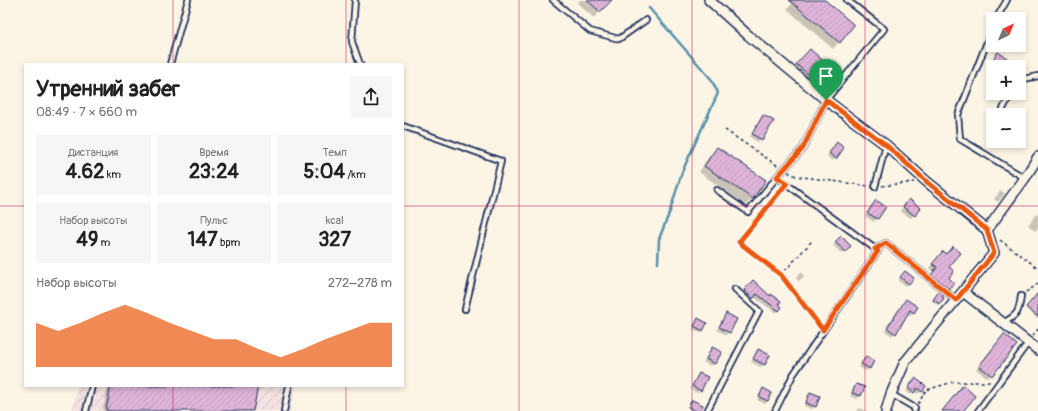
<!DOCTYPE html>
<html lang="ru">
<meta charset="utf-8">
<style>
:root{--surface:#fff;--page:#f6f6f6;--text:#222;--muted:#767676;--accent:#ea580c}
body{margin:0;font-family:Pangolin,sans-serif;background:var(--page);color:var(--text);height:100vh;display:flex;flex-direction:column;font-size:15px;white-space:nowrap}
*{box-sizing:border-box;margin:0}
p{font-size:13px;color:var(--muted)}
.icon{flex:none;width:22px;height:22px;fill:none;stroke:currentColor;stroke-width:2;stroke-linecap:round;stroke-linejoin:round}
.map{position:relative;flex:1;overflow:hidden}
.details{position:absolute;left:24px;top:63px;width:380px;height:324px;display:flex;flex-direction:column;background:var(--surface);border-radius:0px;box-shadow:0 2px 6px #0003}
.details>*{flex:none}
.needle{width:26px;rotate:43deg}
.buttons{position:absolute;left:986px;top:12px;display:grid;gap:8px}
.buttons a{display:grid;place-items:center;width:40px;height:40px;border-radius:0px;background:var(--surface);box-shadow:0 2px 6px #0003;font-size:20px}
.pin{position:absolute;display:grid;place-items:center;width:34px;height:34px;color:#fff;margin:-41px -17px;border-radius:50% 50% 50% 0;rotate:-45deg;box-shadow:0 0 4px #0007}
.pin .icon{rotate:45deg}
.round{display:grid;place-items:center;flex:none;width:42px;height:42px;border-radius:0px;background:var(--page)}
.headline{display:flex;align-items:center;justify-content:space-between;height:68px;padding:0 12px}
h1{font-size:22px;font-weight:800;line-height:30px}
.figures{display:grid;grid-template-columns:repeat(3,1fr);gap:6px;height:68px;padding:4px 12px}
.figures div{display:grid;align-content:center;border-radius:0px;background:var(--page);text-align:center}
.figures b{font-size:20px;font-weight:800}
.figures small{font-size:11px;font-weight:400}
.figures p{font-size:11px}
.chart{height:112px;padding:8px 12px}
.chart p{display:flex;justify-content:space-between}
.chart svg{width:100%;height:72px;margin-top:4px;fill:var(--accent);opacity:.7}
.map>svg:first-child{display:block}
</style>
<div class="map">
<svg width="1038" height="411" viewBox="0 0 1038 411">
<defs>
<pattern id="industrial-furrows" width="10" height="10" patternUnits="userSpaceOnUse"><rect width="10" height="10" fill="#f3e2e1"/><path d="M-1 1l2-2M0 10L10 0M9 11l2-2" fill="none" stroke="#d0c2c3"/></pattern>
<pattern id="building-hatch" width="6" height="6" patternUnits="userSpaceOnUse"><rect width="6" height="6" fill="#dfb4d9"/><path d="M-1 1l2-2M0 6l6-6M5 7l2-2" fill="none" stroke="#bf9bbd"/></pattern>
</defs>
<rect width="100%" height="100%" fill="#fcf5e5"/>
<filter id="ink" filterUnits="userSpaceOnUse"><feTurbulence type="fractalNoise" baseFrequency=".025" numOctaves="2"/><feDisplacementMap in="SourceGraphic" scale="8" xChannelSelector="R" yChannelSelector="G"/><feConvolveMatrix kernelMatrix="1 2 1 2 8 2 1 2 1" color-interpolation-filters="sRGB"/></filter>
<g filter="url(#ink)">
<path fill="url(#industrial-furrows)" d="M78 386H296L290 411H72Z"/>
<path fill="#0003" d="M580 0H611L594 18 577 3Z
M796 0H824L853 25 833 49 787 9Z
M998 53 1012 67H1000L992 61Z
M806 54 836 71 821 88 810 79 808 81 793 69Z
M761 119 772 122 758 142 750 137Z
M834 146 835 158 832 161 827 156Z
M717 148 764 181 752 199 746 205 699 172 711 154Z
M1001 190 1005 194 998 202 994 199Z
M876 201 884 207 874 222 865 216Z
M906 203 919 208 911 218 900 211Z
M1038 213V228L1035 231 1028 225Z
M841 238 850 246 842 254 833 245Z
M939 256 948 267 947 278 953 283 944 292 928 279 934 272 929 268Z
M801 272 804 276 799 281 795 278Z
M902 275 908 283 906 286 898 281Z
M753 282 781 307 776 313 754 297 750 301 742 294Z
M938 294 940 303 938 305 932 301Z
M1038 294V317L1037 318 1026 309Z
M904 304 913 312 910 315 907 313 892 336 885 331Z
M726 314 729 332 726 335 717 330Z
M698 319 702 330 700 333 692 329Z
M1001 338 1016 345 988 378 976 369Z
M712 348 714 364 711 366 703 362Z
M759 351 764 364 761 367 751 362Z
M866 357 869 368 866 371 859 367Z
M699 374 700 390 697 393 690 389Z
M913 382 921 391 918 394 914 391 910 395 906 391Z
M856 385 863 388 860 396 857 399 850 396 853 388Z
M108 386H257L251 411H103Z
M763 390 768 401 765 404 757 400Z
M810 394 815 406 812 409 804 406 807 397Z
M691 402 698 411H693L688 408Z
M859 408 868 411H856Z"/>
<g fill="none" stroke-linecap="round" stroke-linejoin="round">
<path stroke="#5991aa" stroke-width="2.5" d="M649 8 711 79 718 93 682 172 670 211 659 239 658 263"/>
</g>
<path fill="url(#building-hatch)" stroke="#1b2f5e" d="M587 0H612L600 12Z
M789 0H825L854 25 840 43Z
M810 49 827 64 828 63 838 71 826 85 814 75 812 78 796 64Z
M998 52 1020 67H1007L994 58Z
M763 115 774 121 762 140 752 134Z
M837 142 844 148 836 159 829 153Z
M717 147 766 180 753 199 704 166Z
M909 199 921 208 915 216 903 207Z
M876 200 886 207 878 219 867 213Z
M841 236 851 246 846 252 835 242Z
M953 246 961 253 949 267 954 271 949 278 954 283 949 289 931 275 937 267 932 264 943 251 946 254Z
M905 271 914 278 909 284 900 277Z
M753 280 770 296 771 294 781 301 779 304 782 307 779 311 757 294 753 299 744 290Z
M939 291 944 295 942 297 944 298 940 304 933 300Z
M1038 293V317L1026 307Z
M906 299 918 307 914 313 910 310 896 334 887 328Z
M726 313 737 319 730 333 719 327Z
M698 318 707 323 703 331 694 326Z
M1004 334 1017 345 992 376 979 366Z
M712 347 722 352 715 364 706 359Z
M758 349 770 355 765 365 753 359Z
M866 356 874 361 870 369 861 364Z
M699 373 708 377 701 391 692 386Z
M915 378 926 386 922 392 917 388 914 393 908 388Z
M856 384 865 387 861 396 852 393Z
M963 385 975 396 970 403 963 411H942Z
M111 386H258L253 411H112L106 410Z
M763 388 772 393 768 401 759 397Z
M810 392 820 396 816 407 806 403Z
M692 400 703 405 700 411H696L688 407Z"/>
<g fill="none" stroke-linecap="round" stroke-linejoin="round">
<g stroke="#1b2f5e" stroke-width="8">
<path id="lane" d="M355 0 352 42 360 64
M553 0 590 31 619 39 646 20
M996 19 1007 0
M993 27 958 115 960 139 1025 178
M170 64 188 0
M1019 80 1038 76
M1003 109 1011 93
M403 126 501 161 465 309
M875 187 886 145
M717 190 748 212 777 177
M875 249 886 243 956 300
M1003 323C1018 315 1019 312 1021 296
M891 394 915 408 914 411
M86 411 92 386
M284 411 289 386
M707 411 759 311 735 289
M775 411 793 375 878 251 777 177 803 148 826 100 884 29 847 0
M978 411 1028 343"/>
</g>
<g stroke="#1b2f5e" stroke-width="12">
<path id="street" d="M709 0 749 36 826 100 886 145 926 181 987 230
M987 230 1025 178 1038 157
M963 292 1038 350
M886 411 891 394 905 362 956 300 994 253 987 230"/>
</g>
<path stroke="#1b2f5e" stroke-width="1.5" stroke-dasharray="3 3" stroke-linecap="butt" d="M725 130 778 166
M788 172 796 176 869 186
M882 186 914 182
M783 188 739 242 781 275 819 325
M1000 240 1038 268
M781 275 812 241
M1026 292 1038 284
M1033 336 1038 329
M918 404 926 390 953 382H991"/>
<use href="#lane" stroke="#fcf5e5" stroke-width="4.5"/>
<use href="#street" stroke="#fcf5e5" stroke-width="9"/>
</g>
</g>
<g fill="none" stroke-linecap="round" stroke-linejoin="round" filter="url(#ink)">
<g stroke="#fff" stroke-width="8">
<path id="route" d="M826 100 886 145 926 181 987 230 994 253 956 300 886 243 875 249 878 251 823 330 781 275 739 242 787 183 777 177 803 148Z"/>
</g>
<use href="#route" stroke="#ea580c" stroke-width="5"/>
</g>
<path fill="none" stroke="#c2185b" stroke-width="1" stroke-opacity="0.55" d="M173 0V64M346 0V64M519 0V411M692 0V411M865 0V411M0 206H25M403 206H1038M173 386V411M346 386V411"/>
</svg>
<div class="buttons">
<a><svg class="needle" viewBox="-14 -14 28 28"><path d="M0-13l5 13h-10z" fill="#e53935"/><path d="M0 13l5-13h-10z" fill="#767676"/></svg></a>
<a>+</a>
<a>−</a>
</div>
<div class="pin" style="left:826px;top:100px;background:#1e9e55"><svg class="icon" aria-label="arrive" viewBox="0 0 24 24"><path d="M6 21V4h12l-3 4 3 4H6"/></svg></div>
<section class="details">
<div class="headline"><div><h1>Утренний забег</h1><p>08:49 · 7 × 660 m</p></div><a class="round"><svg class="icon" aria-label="share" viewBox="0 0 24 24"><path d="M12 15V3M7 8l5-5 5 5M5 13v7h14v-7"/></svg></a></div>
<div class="figures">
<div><p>Дистанция</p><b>4.62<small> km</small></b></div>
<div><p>Время</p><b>23:24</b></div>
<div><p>Темп</p><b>5:04<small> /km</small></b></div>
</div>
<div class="figures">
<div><p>Набор высоты</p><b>49<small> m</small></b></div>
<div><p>Пульс</p><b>147<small> bpm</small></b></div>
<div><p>kcal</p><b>327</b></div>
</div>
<div class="chart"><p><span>Набор высоты</span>272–278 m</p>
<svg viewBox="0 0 160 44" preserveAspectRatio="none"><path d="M0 44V17L10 22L20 17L30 11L40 6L50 11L60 17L70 22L80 27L90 27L100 33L110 38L120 33L130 27L140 22L150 17L160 17V44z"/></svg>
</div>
</section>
</div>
